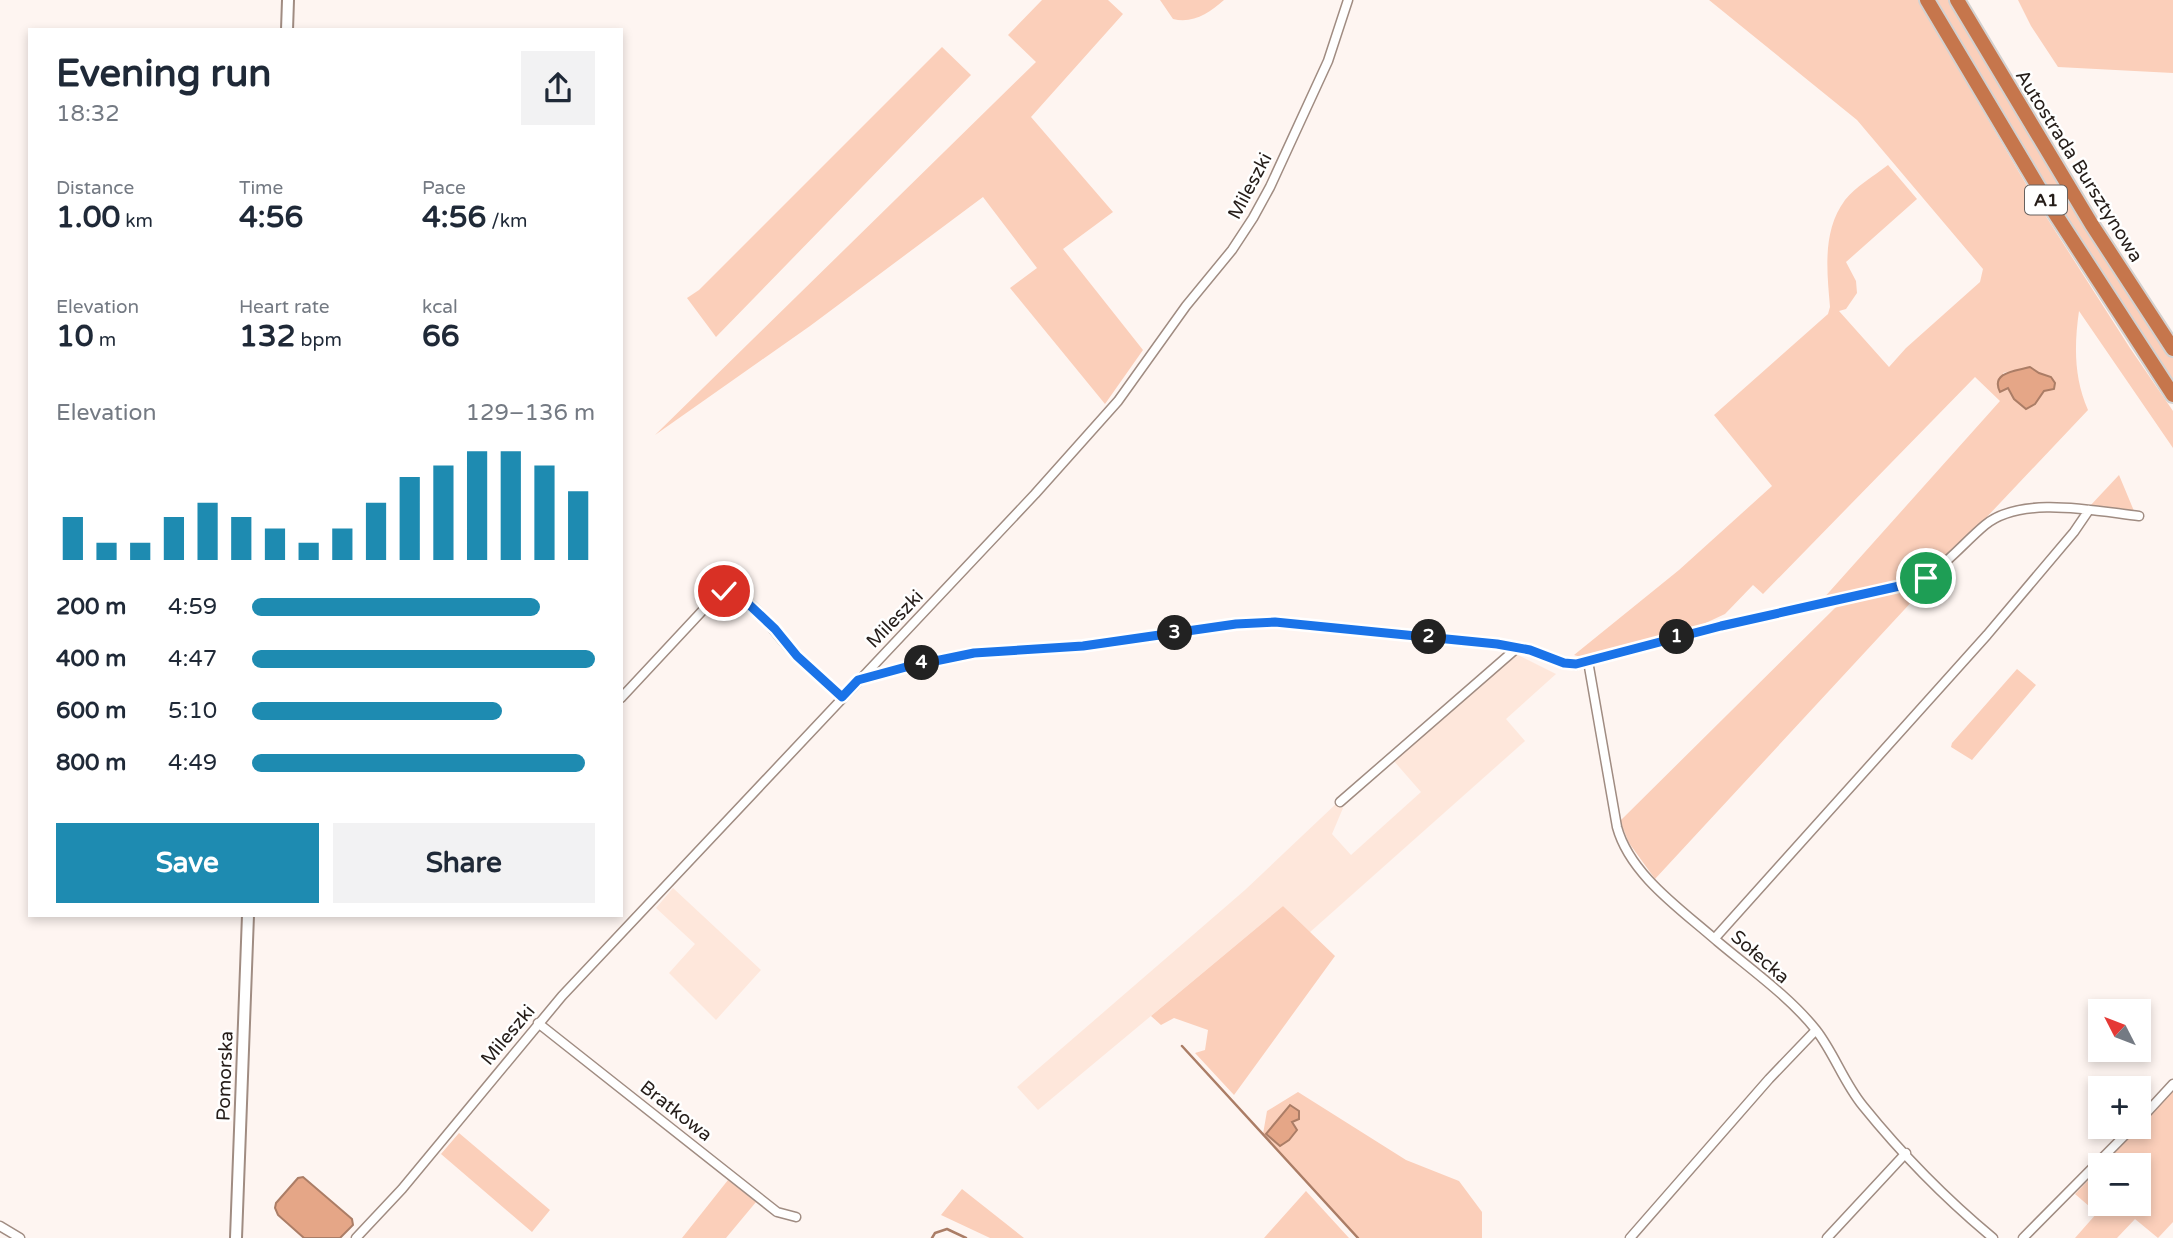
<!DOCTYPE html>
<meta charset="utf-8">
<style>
:root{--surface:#fff;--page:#f2f2f3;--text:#1f2937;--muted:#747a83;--accent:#1e8bb1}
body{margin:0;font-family:"Varela Round",sans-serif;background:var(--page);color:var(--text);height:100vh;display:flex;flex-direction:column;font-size:26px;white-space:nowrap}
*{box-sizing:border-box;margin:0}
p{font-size:23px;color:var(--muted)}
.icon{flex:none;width:38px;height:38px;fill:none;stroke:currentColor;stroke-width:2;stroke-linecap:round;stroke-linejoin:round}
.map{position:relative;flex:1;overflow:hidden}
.details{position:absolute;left:28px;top:28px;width:595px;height:889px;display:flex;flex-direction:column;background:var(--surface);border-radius:0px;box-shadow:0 4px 10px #0003}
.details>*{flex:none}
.needle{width:46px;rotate:312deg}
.controls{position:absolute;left:2088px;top:999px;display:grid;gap:14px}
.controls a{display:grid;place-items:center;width:63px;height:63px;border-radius:0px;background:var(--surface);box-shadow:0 4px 10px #0003;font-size:35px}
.pin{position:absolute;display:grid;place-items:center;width:60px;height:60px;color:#fff;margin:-30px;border:4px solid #fff;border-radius:50%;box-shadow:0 2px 7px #0007}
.km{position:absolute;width:35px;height:35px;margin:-18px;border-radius:50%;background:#222;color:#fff;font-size:19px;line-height:35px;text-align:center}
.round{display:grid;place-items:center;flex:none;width:74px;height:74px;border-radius:0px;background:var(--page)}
.summary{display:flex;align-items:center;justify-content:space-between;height:119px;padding:0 28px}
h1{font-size:38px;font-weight:700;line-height:52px}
.stats{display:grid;grid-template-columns:repeat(3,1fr);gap:10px;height:119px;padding:7px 28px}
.stats div{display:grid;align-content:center}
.stats b{font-size:30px;font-weight:700}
.stats small{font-size:19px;font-weight:400}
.stats p{font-size:19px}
.chart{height:196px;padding:14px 28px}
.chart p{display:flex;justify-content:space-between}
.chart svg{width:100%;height:126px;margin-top:7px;stroke:var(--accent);stroke-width:6}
.action{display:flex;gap:14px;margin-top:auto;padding:14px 28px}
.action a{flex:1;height:80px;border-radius:0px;background:var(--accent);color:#fff;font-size:28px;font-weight:700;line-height:80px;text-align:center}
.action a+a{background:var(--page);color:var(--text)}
ul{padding:0 28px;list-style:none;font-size:23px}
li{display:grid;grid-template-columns:112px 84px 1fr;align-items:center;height:52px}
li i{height:18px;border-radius:9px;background:var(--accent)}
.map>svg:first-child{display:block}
</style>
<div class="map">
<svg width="2173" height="1238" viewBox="0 0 2173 1238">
<rect width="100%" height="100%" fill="#fef5f1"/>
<path fill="#fee7db" d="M1516 654 1556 674 1506 719 1525 741 1309 933 1283 906 1038 1110 1017 1087 1245 890 1338 802 1343 808 1332 834 1351 855 1421 792 1393 760Z
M673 888 761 970 716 1020 669 973 695 944 656 908Z"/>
<path fill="#fbcfba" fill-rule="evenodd" d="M1042 0H1108L1123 14 1031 117 1113 212 1063 249 1143 350 1105 404 1010 288 1037 268 983 197 810 326 655 435 1036 62 1008 35Z
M1160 0H1224C1209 13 1193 24 1173 19Z
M1709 0H1918L2033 196 2130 348 2173 411V448L2079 311C2074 346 2074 378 2088 410L1966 539 1934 568 1912 580 1822 600 2000 401 1975 377 1763 594 1753 585 1725 614 1697 627 1581 657 1574 655 1679 570 1772 486 1714 415 1828 314 1830 307C1827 271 1822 231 1845 200 1856 186 1874 176 1888 165L1917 199 1846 262 1856 281 1857 293 1846 309 1839 311 1889 367 1906 348 1980 282 1983 269 1857 120ZM2030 367 2039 373 2051 377 2035 404 2010 393 2003 373Z
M1934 0H1951L2139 308 2173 358V385L2079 242Z
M2018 0H2173V73L2058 67 2031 26Z
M942 47 971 75 716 337 687 298 699 290Z
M2119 475 2134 511 2089 507Z
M1929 583 1655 879 1629 843 1620 821 1837 606Z
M2017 669 2036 685 1972 760 1951 747 1952 743Z
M1283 906 1335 956 1234 1095 1195 1053 1205 1050 1208 1030 1174 1018 1161 1025 1151 1016Z
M2173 1091V1222L2158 1238 2135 1219 2117 1238H2075L2097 1213 2075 1194 2100 1168V1204H2138V1166L2102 1165Z
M1298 1092 1406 1160 1459 1181 1482 1212V1238H1358L1263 1134 1267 1111Z
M459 1133 550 1210 532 1232 441 1154Z
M728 1180 756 1202 726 1238H682Z
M962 1189 1024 1238H990L941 1215Z
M1306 1191 1349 1238H1264Z"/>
<path fill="#e5a687" stroke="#ab7d66" stroke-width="2" d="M2030 367 2039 373 2051 377 2055 383 2054 389 2044 391 2035 404 2026 409 2014 399 2008 388 2000 392C1990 372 2016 371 2030 367Z
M1290 1105 1299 1111V1119L1292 1122 1297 1130 1289 1140 1280 1146 1266 1134Z
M303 1177 352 1219 353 1225 340 1238H304L278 1215 275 1208 276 1203 298 1178Z"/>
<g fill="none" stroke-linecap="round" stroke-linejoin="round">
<path stroke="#ab7d66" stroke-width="2.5" d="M1182 1046 1358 1238
M932 1238 935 1233 947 1229 966 1238"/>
<g stroke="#a08c82" stroke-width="11">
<path id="street" d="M1588 661 1617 827C1630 875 1682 910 1717 941 1749 968 1790 997 1816 1030 1834 1053 1844 1083 1863 1106 1901 1153 1946 1199 1993 1238
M861 680 906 667 974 653 1083 646 1236 624 1275 622 1497 644 1530 650 1564 663 1576 665 1722 626 1913 583C1942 571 1961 545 1985 525 2021 495 2095 511 2139 516
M621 698 718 594 729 591C754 599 771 629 789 648 805 665 825 681 842 697
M1340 802 1517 648
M1715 938 1987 635 2074 532 2089 510
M538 1023 777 1212 796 1217
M2138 1122 2173 1084
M0 1226 20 1238
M356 1238 402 1189 562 996 1035 494 1118 401 1186 306 1232 250 1253 218 1270 187 1328 61 1348 0
M1630 1238 1769 1079 1816 1030
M1827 1238 1906 1153
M2023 1238 2133 1127"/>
</g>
<g stroke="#a08c82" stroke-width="14">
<path id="secondary" d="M287 30 288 0
M236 1238 248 915"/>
</g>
<g stroke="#d3d2d1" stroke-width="18">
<path id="highway" d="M1927 0 2045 198 2173 395
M1957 0 2092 225 2173 349"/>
</g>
<use href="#street" stroke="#fff" stroke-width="8"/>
<use href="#secondary" stroke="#fff" stroke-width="10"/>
<use href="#highway" stroke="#c6764c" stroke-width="14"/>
</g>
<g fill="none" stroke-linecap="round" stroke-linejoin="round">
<g stroke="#fff" stroke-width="14">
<path id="route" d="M724 591 735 593 741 597 775 629 797 656 842 697 858 680 906 667 974 653 1083 646 1236 624 1275 622 1497 644 1530 650 1564 663 1576 664 1721 626 1913 583 1926 578"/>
</g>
<use href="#route" stroke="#1a73e8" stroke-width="9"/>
</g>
<g text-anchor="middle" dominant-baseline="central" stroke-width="5" stroke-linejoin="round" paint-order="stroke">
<rect fill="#fff" stroke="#66615e" stroke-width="2" x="2025" y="185.5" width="42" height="29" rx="5"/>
<g font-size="18" font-weight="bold" fill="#251d19">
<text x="2046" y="200">A1</text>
</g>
<g font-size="19" fill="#251d19" stroke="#fff">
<text transform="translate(2079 166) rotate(58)">Autostrada Bursztynowa</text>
<text transform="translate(1250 186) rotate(-62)">Mileszki</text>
<text transform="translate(895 619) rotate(-46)">Mileszki</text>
<text transform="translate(1760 957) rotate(41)">Sołecka</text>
<text transform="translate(508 1035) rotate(-50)">Mileszki</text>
<text transform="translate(225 1076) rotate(-88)">Pomorska</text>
<text transform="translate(676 1111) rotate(38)">Bratkowa</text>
</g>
</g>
</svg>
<div class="controls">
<a><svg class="needle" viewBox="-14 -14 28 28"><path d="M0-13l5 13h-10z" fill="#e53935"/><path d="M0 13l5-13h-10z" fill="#747a83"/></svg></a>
<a>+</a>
<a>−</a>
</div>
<div class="pin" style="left:1926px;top:578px;background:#1e9e55"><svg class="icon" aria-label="arrive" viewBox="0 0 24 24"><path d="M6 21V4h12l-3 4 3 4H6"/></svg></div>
<div class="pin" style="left:724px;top:591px;background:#d93025"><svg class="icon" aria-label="check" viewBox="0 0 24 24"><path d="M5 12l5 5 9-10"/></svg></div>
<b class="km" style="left:1677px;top:637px">1</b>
<b class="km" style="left:1429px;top:637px">2</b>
<b class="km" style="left:1175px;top:633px">3</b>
<b class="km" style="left:922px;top:663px">4</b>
<section class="details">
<div class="summary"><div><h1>Evening run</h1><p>18:32</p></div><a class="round"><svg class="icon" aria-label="share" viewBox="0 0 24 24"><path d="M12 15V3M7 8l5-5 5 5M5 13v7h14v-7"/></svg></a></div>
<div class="stats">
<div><p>Distance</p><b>1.00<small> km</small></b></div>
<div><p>Time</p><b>4:56</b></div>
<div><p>Pace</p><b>4:56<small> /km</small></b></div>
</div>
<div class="stats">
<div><p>Elevation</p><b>10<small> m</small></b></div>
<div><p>Heart rate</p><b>132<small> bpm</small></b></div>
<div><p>kcal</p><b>66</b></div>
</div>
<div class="chart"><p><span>Elevation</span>129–136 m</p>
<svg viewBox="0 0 160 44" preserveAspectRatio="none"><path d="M5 44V29M15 44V38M25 44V38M35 44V29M45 44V24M55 44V29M65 44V33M75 44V38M85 44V33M95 44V24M105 44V15M115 44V11M125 44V6M135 44V6M145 44V11M155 44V20"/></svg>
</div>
<ul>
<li><b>200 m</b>4:59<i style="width:84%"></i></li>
<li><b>400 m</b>4:47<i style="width:100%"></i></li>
<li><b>600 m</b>5:10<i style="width:73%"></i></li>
<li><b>800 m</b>4:49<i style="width:97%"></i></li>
</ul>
<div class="action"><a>Save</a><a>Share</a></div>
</section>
</div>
